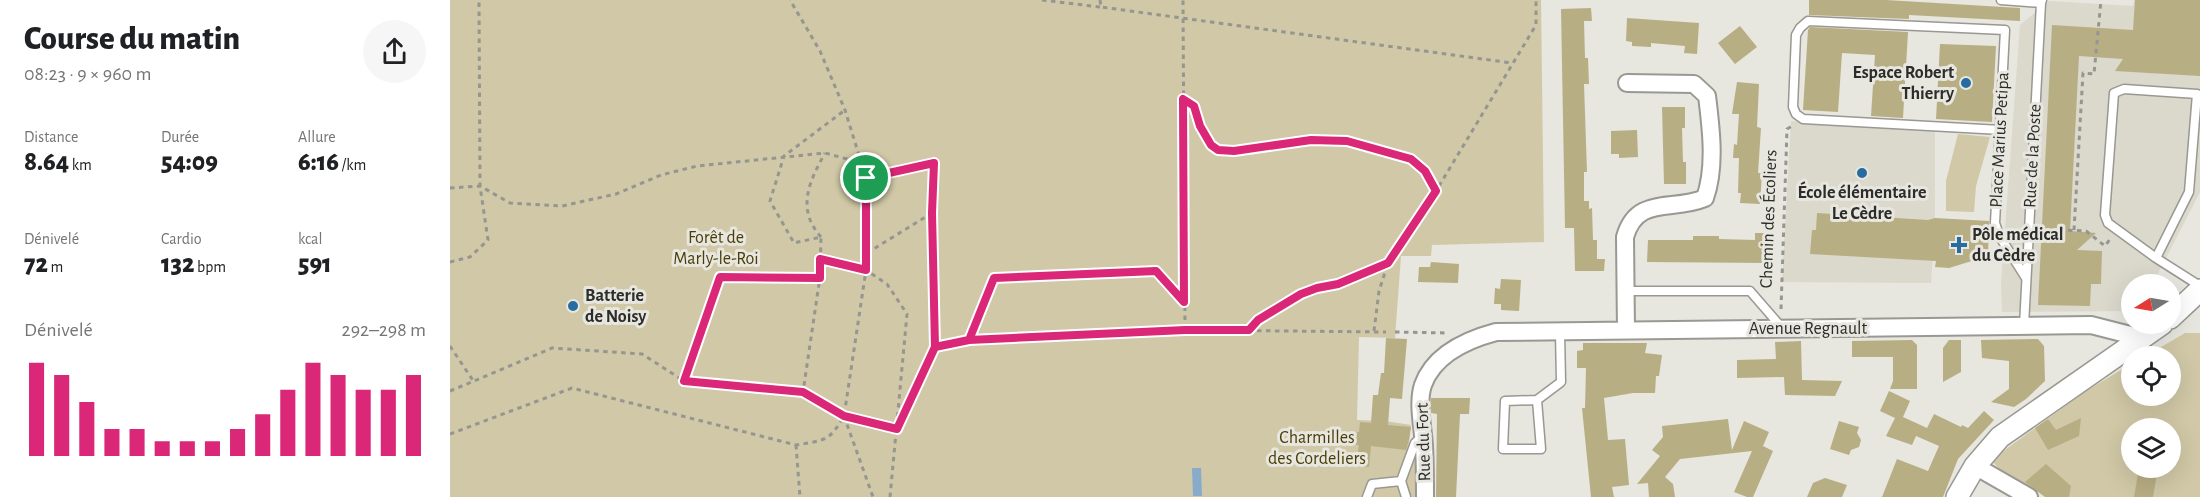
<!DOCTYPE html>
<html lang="fr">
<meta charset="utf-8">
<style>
:root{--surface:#fff;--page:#f6f6f6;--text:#202124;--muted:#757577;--accent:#db2777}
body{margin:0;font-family:"Alegreya Sans",sans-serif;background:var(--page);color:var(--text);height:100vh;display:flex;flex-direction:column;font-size:22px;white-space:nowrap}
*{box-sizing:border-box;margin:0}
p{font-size:20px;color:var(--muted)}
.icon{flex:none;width:33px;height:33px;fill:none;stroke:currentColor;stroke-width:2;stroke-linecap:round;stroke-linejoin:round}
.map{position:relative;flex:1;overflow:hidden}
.details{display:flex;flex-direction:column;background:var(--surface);width:450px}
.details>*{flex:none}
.needle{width:39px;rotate:259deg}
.controls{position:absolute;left:1671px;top:274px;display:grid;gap:12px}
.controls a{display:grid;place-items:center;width:60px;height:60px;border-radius:50%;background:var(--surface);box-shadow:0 6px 24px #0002;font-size:30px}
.pin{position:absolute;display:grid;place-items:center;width:51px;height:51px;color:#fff;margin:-26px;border:3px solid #fff;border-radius:50%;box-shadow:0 2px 6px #0007}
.round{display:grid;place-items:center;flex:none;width:63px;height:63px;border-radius:32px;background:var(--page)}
.summary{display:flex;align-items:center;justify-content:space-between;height:102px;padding:0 24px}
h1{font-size:33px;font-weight:800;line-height:45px}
.figures{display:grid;grid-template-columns:repeat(3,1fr);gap:9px;height:102px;padding:6px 24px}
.figures div{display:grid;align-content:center}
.figures b{font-size:26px;font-weight:800}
.figures small{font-size:16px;font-weight:400}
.figures p{font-size:16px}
.chart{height:168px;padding:12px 24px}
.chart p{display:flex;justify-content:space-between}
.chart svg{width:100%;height:108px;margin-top:6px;stroke:var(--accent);stroke-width:6}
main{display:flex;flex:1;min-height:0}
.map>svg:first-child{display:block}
</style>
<main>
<section class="details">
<div class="summary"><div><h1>Course du matin</h1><p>08:23 · 9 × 960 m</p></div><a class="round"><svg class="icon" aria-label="share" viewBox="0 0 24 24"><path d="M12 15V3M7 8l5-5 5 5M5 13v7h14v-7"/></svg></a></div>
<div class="figures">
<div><p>Distance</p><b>8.64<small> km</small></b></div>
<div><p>Durée</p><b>54:09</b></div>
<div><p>Allure</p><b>6:16<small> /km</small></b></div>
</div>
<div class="figures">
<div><p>Dénivelé</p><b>72<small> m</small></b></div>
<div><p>Cardio</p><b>132<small> bpm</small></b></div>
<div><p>kcal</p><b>591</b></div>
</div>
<div class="chart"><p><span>Dénivelé</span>292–298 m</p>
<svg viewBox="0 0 160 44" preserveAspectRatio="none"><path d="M5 44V6M15 44V11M25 44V22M35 44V33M45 44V33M55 44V38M65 44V38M75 44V38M85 44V33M95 44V27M105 44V17M115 44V6M125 44V11M135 44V17M145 44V17M155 44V11"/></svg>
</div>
</section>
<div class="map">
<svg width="1750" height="497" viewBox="0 0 1750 497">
<rect width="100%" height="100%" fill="#e7e6df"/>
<path fill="#dbd8cc" d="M1684 0H1750V192L1702 285H1682L1681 311 1552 312 1551 283 1570 25 1599 1 1683 6Z
M1341 121 1485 129V218L1481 283 1332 282Z"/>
<path fill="#d0c8a6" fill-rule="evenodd" d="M0 0H1091L1094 242 982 245 981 256H951L945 338 909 337 907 420 935 421 961 425 958 450 968 452 971 497H0Z
M1508 134 1540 137 1526 186 1524 212 1496 211V181Z
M1735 333H1750V497H1597L1551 471 1541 460 1636 391 1681 364 1682 396H1720V357H1694ZM1682 429H1720V468H1682Z"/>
<path fill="#89abca" d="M742 468H751L752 496H743Z"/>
<path fill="#b8ae84" d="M1359 0H1436L1570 8V21L1459 15V19L1359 15Z
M1685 0H1750V76L1665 71 1673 59 1629 56 1620 231 1646 233 1627 250 1652 251 1651 284H1641L1640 306 1588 305 1602 25 1683 30Z
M1141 8 1142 21H1134L1135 58H1138L1139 84H1134L1137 172H1134V201H1139V209L1142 208 1143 240H1147V259H1155L1154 271H1125L1124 228H1115L1111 9Z
M1177 18 1249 23 1247 54 1234 53 1235 46 1201 43V47L1182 46V42L1176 41Z
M1290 26 1307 47 1285 64 1268 43Z
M1360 27 1458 32 1453 118 1421 116 1425 55 1392 53 1388 112 1353 110 1358 30Z
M1490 44 1546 46 1542 122 1486 119Z
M1287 82 1309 84 1307 127 1311 128 1308 173H1312L1310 204 1290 203 1291 193H1288L1289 158H1283L1284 144 1287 145 1289 114H1282Z
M1212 107H1235V128H1232L1233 162H1236V184H1214Z
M1187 130 1188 157 1169 158V154H1161V131Z
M1367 213 1478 220 1485 218 1539 221 1538 256 1499 268 1485 267 1486 261 1360 254 1362 230H1366Z
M1305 233H1318V263L1197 262 1198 240H1243V236H1269V239L1305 240Z
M981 262 1009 264 1008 283 968 282 969 267H980Z
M1051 279 1071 280 1069 311 1051 310V304H1044L1045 288 1050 289Z
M936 338 957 339 952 399 940 398 938 425 961 427 959 440 956 450 921 446 919 467 906 466 909 445H906L907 432H909L910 422 921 423 923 395H928L931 373H934Z
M1588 339 1594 346 1595 381 1576 399 1564 407 1541 402 1559 389V361L1532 358 1531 340Z
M1462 340 1467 345V389H1440L1443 381V357H1402V341Z
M1499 340H1511V372L1493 382V348Z
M1351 341 1352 380 1392 381 1385 396 1335 395 1334 377 1287 378V360L1326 359 1325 342Z
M1133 343H1197L1195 353 1212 355 1209 376H1206L1205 393H1183L1154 398 1158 440 1175 439 1179 485 1162 487 1164 497H1141L1132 408H1135L1136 368H1127V351L1133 350Z
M1439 391 1460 401 1453 417 1477 428 1484 414 1511 427 1512 425 1518 428 1534 411 1544 420 1508 459 1493 497H1432L1447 459 1478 471 1489 446 1466 436 1462 445 1436 436 1445 418 1430 411Z
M981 398H1020L1019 414H1010L1006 497H986L987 414 981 413Z
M1631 418 1629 436 1598 450 1585 428 1598 419 1606 430Z
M1278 419 1282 450 1294 421 1319 432 1313 446 1323 451 1303 497H1297L1284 492 1302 451 1230 459 1215 477 1223 484 1225 497H1199L1198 483 1187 484 1210 456 1202 450 1213 437 1212 426Z
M1389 421 1409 427 1407 433 1411 440 1409 447 1401 450 1399 455 1380 449Z
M1596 464 1621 486 1619 497H1595L1575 482Z
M1689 468H1708L1703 497H1684Z
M1375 478 1397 485 1392 497H1357L1363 483Z"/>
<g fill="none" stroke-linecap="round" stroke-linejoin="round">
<g stroke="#999892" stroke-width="11">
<path id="service" d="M1551 0 1591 3 1592 0
M1551 130 1353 119 1346 114 1343 107 1346 35 1350 28 1358 21 1555 30 1545 223 1550 237 1576 278
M1706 258 1739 192 1747 94 1674 89 1664 93 1655 215 1658 223 1706 258 1750 286
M1176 291H1300L1333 329
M1574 326 1591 3
M1087 400 1055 401 1053 449H1091L1087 400 1111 382 1110 332
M917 497 922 484 951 481
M956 497 951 481 965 443 972 436"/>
</g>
<g stroke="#999892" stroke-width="20">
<path id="minor" d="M1176 330 1175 237C1187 195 1222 212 1255 198 1266 167 1261 128 1257 96L1244 84 1177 83
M1525 466 1579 497
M975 497C975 480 975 463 974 446 973 427 967 403 973 385 984 354 1016 340 1046 332L1641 325 1692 338"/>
</g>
<g stroke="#999892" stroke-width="24">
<path id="tertiary" d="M1720 318 1750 290
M1507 497 1525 466 1550 437 1712 324"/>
</g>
<path stroke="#969691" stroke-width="3" stroke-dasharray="4.5 4.5" stroke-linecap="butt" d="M592 0 650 7
M650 0 651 7 1062 63
M733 99 744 106 750 126 761 145 768 150 784 151 861 140 897 141 961 159 975 171 986 191
M0 188 30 186 60 203 112 206 166 194 211 175 247 166 375 153 397 159 415 177
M1591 229 1636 231 1655 246 1660 239
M1624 230 1633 73 1644 74 1651 0
M371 237C346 209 359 182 375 153
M417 253 482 213
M370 259 416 270 437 284 457 314 440 497
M0 262 20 257 38 240 30 186 29 0
M1331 309 1337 129 1344 125
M735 330 936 332
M799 330 808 320 851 294 867 288 888 284 938 263
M924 331 929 291 938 263 986 191 1086 25V0
M945 332 998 333
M519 340 545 278 706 271 733 301
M0 346 24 382
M485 347 519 340 735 330 733 0
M234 381 353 392 370 277
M0 391 102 348 192 354 234 381 270 277H370L371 237 344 243 320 201 334 156 395 110
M353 392 394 416 447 429 485 347 482 213 484 163 416 178
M394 416 423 497
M0 434 122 388 346 445C375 440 379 442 394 416L416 270V178L395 110 370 51 340 0
M346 445 350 497"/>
<use href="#service" stroke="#fff" stroke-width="8"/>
<use href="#minor" stroke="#fff" stroke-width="16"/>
<use href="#tertiary" stroke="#fff" stroke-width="21"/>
</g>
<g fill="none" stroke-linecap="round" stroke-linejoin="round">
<g stroke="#fff" stroke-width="12">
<path id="route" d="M416 178V270L370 259V278L270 277 234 381 353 392 394 416 447 429 485 347 519 340 735 330H799L808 320 851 294 867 288 888 284 938 263 986 191 975 171 961 159 897 141 861 140 784 151 768 150 761 145 750 126 744 106 733 99 734 302 706 271 544 278 519 340 485 347 482 213 484 163 416 178"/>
</g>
<use href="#route" stroke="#db2777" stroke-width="8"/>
</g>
<g fill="#276ca1" stroke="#e7e6df" stroke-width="2">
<circle cx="1516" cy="83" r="6"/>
<circle cx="1412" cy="173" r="6"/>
<path d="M1506 236h6v6h6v6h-6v6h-6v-6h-6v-6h6z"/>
<circle cx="123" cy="306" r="6"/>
</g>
<g text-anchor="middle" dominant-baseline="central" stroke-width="6" stroke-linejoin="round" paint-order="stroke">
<g font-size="18" font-weight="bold" fill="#2c2c2a" stroke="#e7e6df" text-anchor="start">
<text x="1504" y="73" text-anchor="end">Espace Robert<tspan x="1504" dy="21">Thierry</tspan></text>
<text x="1412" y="193" text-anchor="middle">École élémentaire<tspan x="1412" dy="21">Le Cèdre</tspan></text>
<text x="1522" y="235">Pôle médical<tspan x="1522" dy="21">du Cèdre</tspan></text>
<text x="135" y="296">Batterie<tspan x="135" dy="21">de Noisy</tspan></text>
</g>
<g font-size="18" fill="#2c2c2a" stroke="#e7e6df">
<text transform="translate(1550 140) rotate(-87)">Place Marius Petipa</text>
<text transform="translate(1583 156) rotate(-87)">Rue de la Poste</text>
<text transform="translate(1319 219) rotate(-88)">Chemin des Écoliers</text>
<text x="1358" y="329">Avenue Regnault</text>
<text transform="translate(974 442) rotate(-92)">Rue du Fort</text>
</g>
<g font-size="18" fill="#4a3e07" stroke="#e7e6df">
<text x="266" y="238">Forêt de<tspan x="266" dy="21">Marly-le-Roi</tspan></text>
<text x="867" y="438">Charmilles<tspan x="867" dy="21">des Cordeliers</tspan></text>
</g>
</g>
</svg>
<div class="controls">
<a><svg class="needle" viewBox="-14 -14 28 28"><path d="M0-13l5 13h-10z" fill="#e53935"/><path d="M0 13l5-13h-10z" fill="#757577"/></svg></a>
<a><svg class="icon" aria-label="locate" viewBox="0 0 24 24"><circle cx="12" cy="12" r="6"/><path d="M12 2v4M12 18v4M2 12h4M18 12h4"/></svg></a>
<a><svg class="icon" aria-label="layers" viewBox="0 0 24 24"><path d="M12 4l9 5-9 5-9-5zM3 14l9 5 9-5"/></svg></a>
</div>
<div class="pin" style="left:416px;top:178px;background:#1e9e55"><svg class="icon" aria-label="arrive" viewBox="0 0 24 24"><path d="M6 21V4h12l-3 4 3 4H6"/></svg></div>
</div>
</main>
